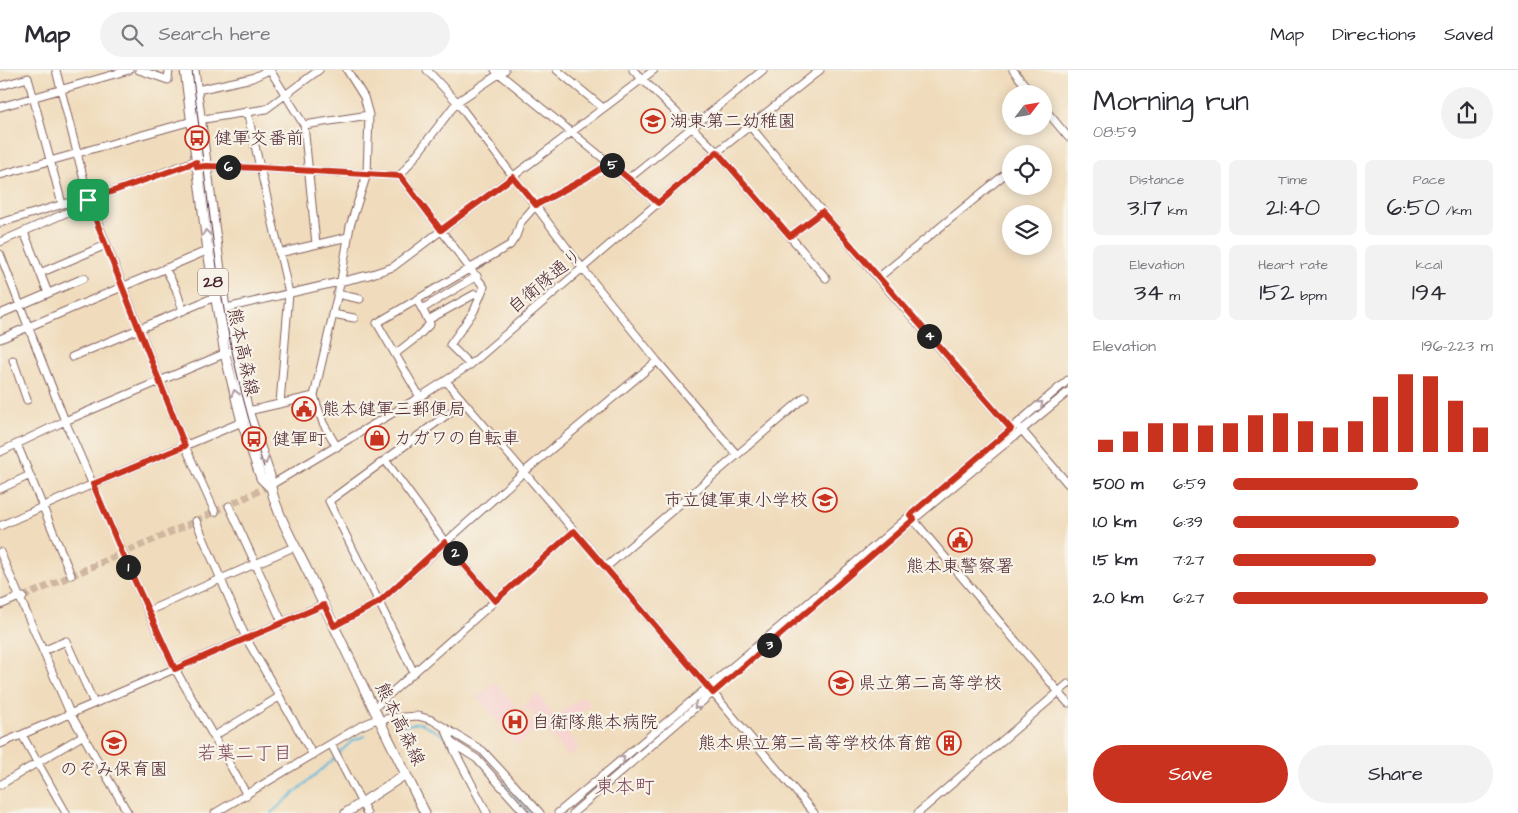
<!DOCTYPE html>
<meta charset="utf-8">
<style>
:root{--surface:#fff;--page:#f2f2f3;--text:#2b2b33;--muted:#7c7c81;--line:#e1e1e2;--accent:#c8321e}
body{margin:0;font-family:"Architects Daughter","Klee One",sans-serif;background:var(--page);color:var(--text);height:100vh;display:flex;flex-direction:column;font-size:19px;white-space:nowrap}
*{box-sizing:border-box;margin:0}
p{font-size:16px;color:var(--muted)}
.icon{flex:none;width:28px;height:28px;fill:none;stroke:currentColor;stroke-width:2;stroke-linecap:round;stroke-linejoin:round}
.map{position:relative;flex:1;overflow:hidden}
.drawer{display:flex;flex-direction:column;background:var(--surface);width:450px}
.drawer>*{flex:none}
.needle{width:32px;rotate:59deg}
.controls{position:absolute;left:1002px;top:15px;display:grid;gap:10px}
.controls a{display:grid;place-items:center;width:50px;height:50px;border-radius:50%;background:var(--surface);box-shadow:0 2px 12px #0003;font-size:25px}
.pin{position:absolute;display:grid;place-items:center;width:42px;height:42px;color:#fff;margin:-21px;border-radius:10px;box-shadow:0 2px 8px #0006}
.km{position:absolute;width:25px;height:25px;margin:-12px;border-radius:50%;background:#222;color:#fff;font-size:14px;line-height:25px;text-align:center}
.round{display:grid;place-items:center;flex:none;width:52px;height:52px;border-radius:26px;background:var(--page)}
.summary{display:flex;align-items:center;justify-content:space-between;height:85px;padding:0 25px}
h1{font-size:28px;font-weight:600;line-height:38px}
.figures{display:grid;grid-template-columns:repeat(3,1fr);gap:8px;height:85px;padding:5px 25px}
.figures div{display:grid;align-content:center;border-radius:8px;background:var(--page);text-align:center}
.figures b{font-size:25px;font-weight:600}
.figures small{font-size:14px;font-weight:400}
.figures p{font-size:14px}
.chart{height:140px;padding:10px 25px}
.chart p{display:flex;justify-content:space-between}
.chart svg{width:100%;height:90px;margin-top:5px;stroke:var(--accent);stroke-width:6}
.action{display:flex;gap:10px;margin-top:auto;padding:10px 25px}
.action a{flex:1;height:58px;border-radius:30px;background:var(--accent);color:#fff;font-size:20px;font-weight:600;line-height:58px;text-align:center}
.action a+a{background:var(--page);color:var(--text)}
ul{padding:0 25px;list-style:none;font-size:16px}
li{display:grid;grid-template-columns:80px 60px 1fr;align-items:center;height:38px}
li i{height:12px;border-radius:6px;background:var(--accent)}
header{display:flex;align-items:center;gap:30px;box-sizing:border-box;height:70px;padding:0 25px;background:var(--surface);border-bottom:1px solid var(--line)}
header strong{font-size:24px}
nav{display:flex;gap:28px;margin-inline-start:auto;font-size:18px}
.search{width:350px;height:45px;background:var(--page);display:flex;align-items:center;gap:12px;box-sizing:border-box;padding:0 18px;border-radius:28px;color:var(--muted);font-size:19px}
main{display:flex;flex:1;min-height:0}
.map>svg:first-child{display:block}
</style>
<header>
<strong>Map</strong>
<div class="search"><svg class="icon" aria-label="search" viewBox="0 0 24 24"><circle cx="10" cy="10" r="6"/><path d="M15 15l6 6"/></svg>Search here</div>
<nav><a>Map</a><a>Directions</a><a>Saved</a></nav>
</header>
<main>
<div class="map">
<svg width="1068" height="743" viewBox="0 0 1068 743">
<rect width="100%" height="100%" fill="#f7f3e8"/>
<filter id="ink" filterUnits="userSpaceOnUse"><feTurbulence type="fractalNoise" baseFrequency=".02" numOctaves="2"/><feDisplacementMap in="SourceGraphic" scale="10" xChannelSelector="R" yChannelSelector="G"/><feConvolveMatrix kernelMatrix="1 2 1 2 8 2 1 2 1" color-interpolation-filters="sRGB"/></filter>
<filter id="wash" filterUnits="userSpaceOnUse"><feTurbulence type="fractalNoise" baseFrequency=".0096" numOctaves="4" result="noise"/><feDisplacementMap in="SourceGraphic" scale="20" xChannelSelector="R" yChannelSelector="G"/><feGaussianBlur stdDeviation="1.12" result="paint"/><feColorMatrix in="noise" values="0 0 0 0 0 0 0 0 0 0 0 0 0 0 0 0 0 1.4 0 .05"/><feComposite in="paint" operator="in"/></filter>
<g filter="url(#wash)">
<rect width="100%" height="100%" fill="#f0dcbc"/>
<path fill="#f7d0ce" d="M495 612 519 640 537 624 556 647 582 626 590 634 563 657 580 678 569 687 527 638 522 642 536 659 517 675 477 627Z"/>
<g fill="none" stroke-linecap="round" stroke-linejoin="round">
<path stroke="#5db8db" stroke-width="2" d="M396 656 421 653 446 667
M464 676 478 684 530 743
M338 684 352 671 365 666
M271 743 335 688"/>
</g>
</g>
<g filter="url(#ink)">
<g fill="none" stroke-linecap="round" stroke-linejoin="round">
<path stroke="#cfb69f" stroke-width="7" stroke-dasharray="7 3.5" stroke-linecap="butt" d="M23 527 196 451 269 416"/>
<g stroke="#84615e" stroke-width="9">
<path id="minor" d="M56 0 89 130 185 376 215 442
M139 0 168 10 169 0
M270 0 304 55 316 174
M427 0 457 32 583 199 657 291
M495 0 658 133
M557 0 603 38
M633 0 717 82 826 208
M1013 0 1032 24
M0 16 28 8 62 134
M197 20 252 8 269 0
M0 37 129 0
M1044 38 1068 67
M247 41 289 223 280 333
M304 55 369 45
M750 56 878 208 1011 359
M197 97 206 96 260 98 400 106 484 217 474 241 450 275 470 295
M0 105 192 51 266 39 319 0
M400 106 457 32 505 0
M628 109 763 0
M0 153 67 133 89 130 200 89
M24 162 48 223
M790 166 822 142
M0 172 75 139 86 131
M279 183 348 167
M0 184 65 351 148 541 175 599 247 725
M165 198 176 219 183 241
M40 203 106 175
M878 208 1010 100
M337 224 360 229
M417 230 422 239 477 206
M222 239 369 205 393 197 654 0
M422 239 428 250 475 224 480 227
M0 244 84 208
M333 244 354 248
M0 269 211 179
M395 284 417 267 430 254 428 250
M72 287 215 227
M13 290 27 330
M446 311 713 623 814 743
M420 327 377 253 510 175 516 166 521 152 536 135 586 108 610 93
M1020 358 1068 414
M17 374 71 505
M337 377 323 353 314 326 341 210 350 156 367 104 369 45 364 27 347 0
M0 382 65 351 233 280
M385 390 445 472 495 531
M269 416 420 327 470 295 717 82 820 0
M0 419 30 405
M229 436 283 554
M912 448 1068 633
M196 451 246 568 313 685
M0 456 93 414 242 352 248 341 314 326
M0 482 70 643 128 743
M605 498 805 327
M0 535 19 527H23
M148 541 296 476
M334 556 379 532 524 402 657 291 737 385
M43 581 66 571 94 633
M414 603 329 431 463 333
M374 638 574 461
M380 651 389 648 418 646 432 650 483 681 540 743
M445 658 455 682 487 743
M22 665 66 743
M214 666 279 627
M452 673 477 689 525 743
M0 674 323 535
M331 674 367 743
M0 715 82 666
M215 743 359 657 379 648
M558 743 800 540 1068 310
M573 743 914 449 1068 322
M918 743 1068 614"/>
</g>
<g stroke="#84615e" stroke-width="11">
<path id="major" d="M185 0 208 181 225 284 242 352 261 408 269 416
M194 0 225 239 248 341 270 406C269 431 296 477 307 500 346 582 385 662 425 743
M346 743 406 704"/>
</g>
<use href="#minor" stroke="#fff" stroke-width="7"/>
<use href="#major" stroke="#fff" stroke-width="9"/>
<path stroke="#4a1f2b" stroke-width="1" d="M192 0C209 134 219 269 264 397"/>
</g>
<defs><path id="oneway-chevron" d="M-2-3.5L2.5 0L-2 3.5" fill="none" stroke-width="1.6" stroke-linecap="round" stroke-linejoin="round" transform="scale(1.25)"/></defs>
<g stroke="#ae9aa0">
<use href="#oneway-chevron" transform="translate(206 163) rotate(-97)"/>
<use href="#oneway-chevron" transform="translate(235 323) rotate(-104)"/>
<use href="#oneway-chevron" transform="translate(1040 334) rotate(-41)"/>
<use href="#oneway-chevron" transform="translate(265 391) rotate(71)"/>
<use href="#oneway-chevron" transform="translate(697 636) rotate(139)"/>
<use href="#oneway-chevron" transform="translate(622 689) rotate(-40)"/>
</g>
</g>
<g fill="none" stroke-linecap="round" stroke-linejoin="round" filter="url(#ink)">
<g stroke="#fff" stroke-width="10">
<path id="route" d="M717 82 790 166 822 142 1011 359 910 445 914 449 713 623 574 461 495 531 445 472 379 532 334 556 324 535 175 599 122 483 93 414 185 376 88 130 196 92 197 97 206 96 260 98 400 106 441 160 513 107 536 135 586 108 610 93 658 133Z"/>
</g>
<use href="#route" stroke="#c8321e" stroke-width="6"/>
</g>
<defs>
<g id="school-ring" transform="scale(1.25)"><circle r="9.5" fill="#f7f3e8" stroke="#c8321e" stroke-width="1.5"/><path d="M0-5L7-2L0 1L-7-2ZM-4 1L0 2.5L4 1V4Q0 6-4 4Z" fill="#c8321e"/></g>
<g id="bus-ring" transform="scale(1.25)"><circle r="9.5" fill="#f7f3e8" stroke="#c8321e" stroke-width="1.5"/><path d="M-5-6H5V4H4V6H2V4H-2V6H-4V4H-5ZM-3.5-4V0h7V-4ZM-3.5 1.2v1.5H-2V1.2ZM2 1.2v1.5H3.5V1.2Z" fill="#c8321e"/></g>
<g id="civic-ring" transform="scale(1.25)"><circle r="9.5" fill="#f7f3e8" stroke="#c8321e" stroke-width="1.5"/><path d="M-.6-6.5H3V-4.5H.6V-3L4-1V1h2V6H-6V1h2V-1L-.6-3ZM-1.2 2.5V6h2.4V2.5Z" fill="#c8321e"/></g>
<g id="shop-ring" transform="scale(1.25)"><circle r="9.5" fill="#f7f3e8" stroke="#c8321e" stroke-width="1.5"/><path d="M-5-2.5h2.3a2.7 3.5 0 0 1 5.4 0H5L5.5 6h-11ZM-1.5-2.5h3a1.5 2.3 0 0 0-3 0Z" fill="#c8321e"/></g>
<g id="hospital-ring" transform="scale(1.25)"><circle r="9.5" fill="#f7f3e8" stroke="#c8321e" stroke-width="1.5"/><path d="M-5-5h3v3.5h4V-5h3V5h-3V1.5h-4V5h-3Z" fill="#c8321e"/></g>
<g id="building-ring" transform="scale(1.25)"><circle r="9.5" fill="#f7f3e8" stroke="#c8321e" stroke-width="1.5"/><path d="M-4-6H4V6H1V3H-1V6H-4ZM-2.5-4.3h1.7v1.8h-1.7ZM.8-4.3h1.7v1.8H.8ZM-2.5-1h1.7V.8h-1.7ZM.8-1h1.7V.8H.8Z" fill="#c8321e"/></g>
</defs>
<g fill-rule="evenodd">
<use href="#school-ring" x="653" y="51"/>
<use href="#bus-ring" x="197" y="68"/>
<use href="#civic-ring" x="304" y="339"/>
<use href="#shop-ring" x="377" y="368"/>
<use href="#bus-ring" x="254" y="369"/>
<use href="#school-ring" x="825" y="430"/>
<use href="#civic-ring" x="960" y="470"/>
<use href="#school-ring" x="841" y="613"/>
<use href="#hospital-ring" x="515" y="652"/>
<use href="#school-ring" x="114" y="673"/>
<use href="#building-ring" x="949" y="673"/>
</g>
<g text-anchor="middle" dominant-baseline="central" stroke-width="4.5" stroke-linejoin="round" paint-order="stroke">
<rect fill="#f7f3e8" stroke="#7e5f64" stroke-width="1" x="198" y="198.5" width="30" height="27" rx="4"/>
<g font-size="16" font-weight="bold" fill="#4a1f2b">
<text x="213" y="212">28</text>
</g>
<g font-size="18" fill="#4a1f2b" stroke="#f7f3e8" text-anchor="start">
<text x="670" y="51">湖東第二幼稚園</text>
<text x="214" y="68">健軍交番前</text>
<text x="322" y="339">熊本健軍三郵便局</text>
<text x="394" y="368">カガワの自転車</text>
<text x="272" y="369">健軍町</text>
<text x="808" y="430" text-anchor="end">市立健軍東小学校</text>
<text x="960" y="496" text-anchor="middle">熊本東警察署</text>
<text x="858" y="613">県立第二高等学校</text>
<text x="532" y="652">自衛隊熊本病院</text>
<text x="932" y="673" text-anchor="end">熊本県立第二高等学校体育館</text>
<text x="114" y="699" text-anchor="middle">のぞみ保育園</text>
</g>
<g font-size="18" fill="#4a1f2b" stroke="#f7f3e8">
<text transform="translate(545 211) rotate(-40)">自衛隊通り</text>
<text transform="translate(243 282) rotate(78)">熊本高森線</text>
<text transform="translate(400 654) rotate(64)">熊本高森線</text>
</g>
<g font-size="19" fill="#7e465c" stroke="#f7f3e8">
<text x="245" y="683">若葉二丁目</text>
</g>
<g font-size="20" fill="#7e465c" stroke="#f7f3e8">
<text x="625" y="717">東本町</text>
</g>
</g>
</svg>
<div class="controls">
<a><svg class="needle" viewBox="-14 -14 28 28"><path d="M0-13l5 13h-10z" fill="#e53935"/><path d="M0 13l5-13h-10z" fill="#7c7c81"/></svg></a>
<a><svg class="icon" aria-label="locate" viewBox="0 0 24 24"><circle cx="12" cy="12" r="6"/><path d="M12 2v4M12 18v4M2 12h4M18 12h4"/></svg></a>
<a><svg class="icon" aria-label="layers" viewBox="0 0 24 24"><path d="M12 4l9 5-9 5-9-5zM3 14l9 5 9-5"/></svg></a>
</div>
<div class="pin" style="left:88px;top:130px;background:#1e9e55"><svg class="icon" aria-label="arrive" viewBox="0 0 24 24"><path d="M6 21V4h12l-3 4 3 4H6"/></svg></div>
<b class="km" style="left:128px;top:497px">1</b>
<b class="km" style="left:455px;top:483px">2</b>
<b class="km" style="left:769px;top:575px">3</b>
<b class="km" style="left:929px;top:266px">4</b>
<b class="km" style="left:612px;top:95px">5</b>
<b class="km" style="left:228px;top:97px">6</b>
</div>
<section class="drawer">
<div class="summary"><div><h1>Morning run</h1><p>08:59</p></div><a class="round"><svg class="icon" aria-label="share" viewBox="0 0 24 24"><path d="M12 15V3M7 8l5-5 5 5M5 13v7h14v-7"/></svg></a></div>
<div class="figures">
<div><p>Distance</p><b>3.17<small> km</small></b></div>
<div><p>Time</p><b>21:40</b></div>
<div><p>Pace</p><b>6:50<small> /km</small></b></div>
</div>
<div class="figures">
<div><p>Elevation</p><b>34<small> m</small></b></div>
<div><p>Heart rate</p><b>152<small> bpm</small></b></div>
<div><p>kcal</p><b>194</b></div>
</div>
<div class="chart"><p><span>Elevation</span>196–223 m</p>
<svg viewBox="0 0 160 44" preserveAspectRatio="none"><path d="M5 44V38M15 44V34M25 44V30M35 44V30M45 44V31M55 44V30M65 44V26M75 44V25M85 44V29M95 44V32M105 44V29M115 44V17M125 44V6M135 44V7M145 44V19M155 44V32"/></svg>
</div>
<ul>
<li><b>500 m</b>6:59<i style="width:71%"></i></li>
<li><b>1.0 km</b>6:39<i style="width:87%"></i></li>
<li><b>1.5 km</b>7:27<i style="width:55%"></i></li>
<li><b>2.0 km</b>6:27<i style="width:98%"></i></li>
</ul>
<div class="action"><a>Save</a><a>Share</a></div>
</section>
</main>
